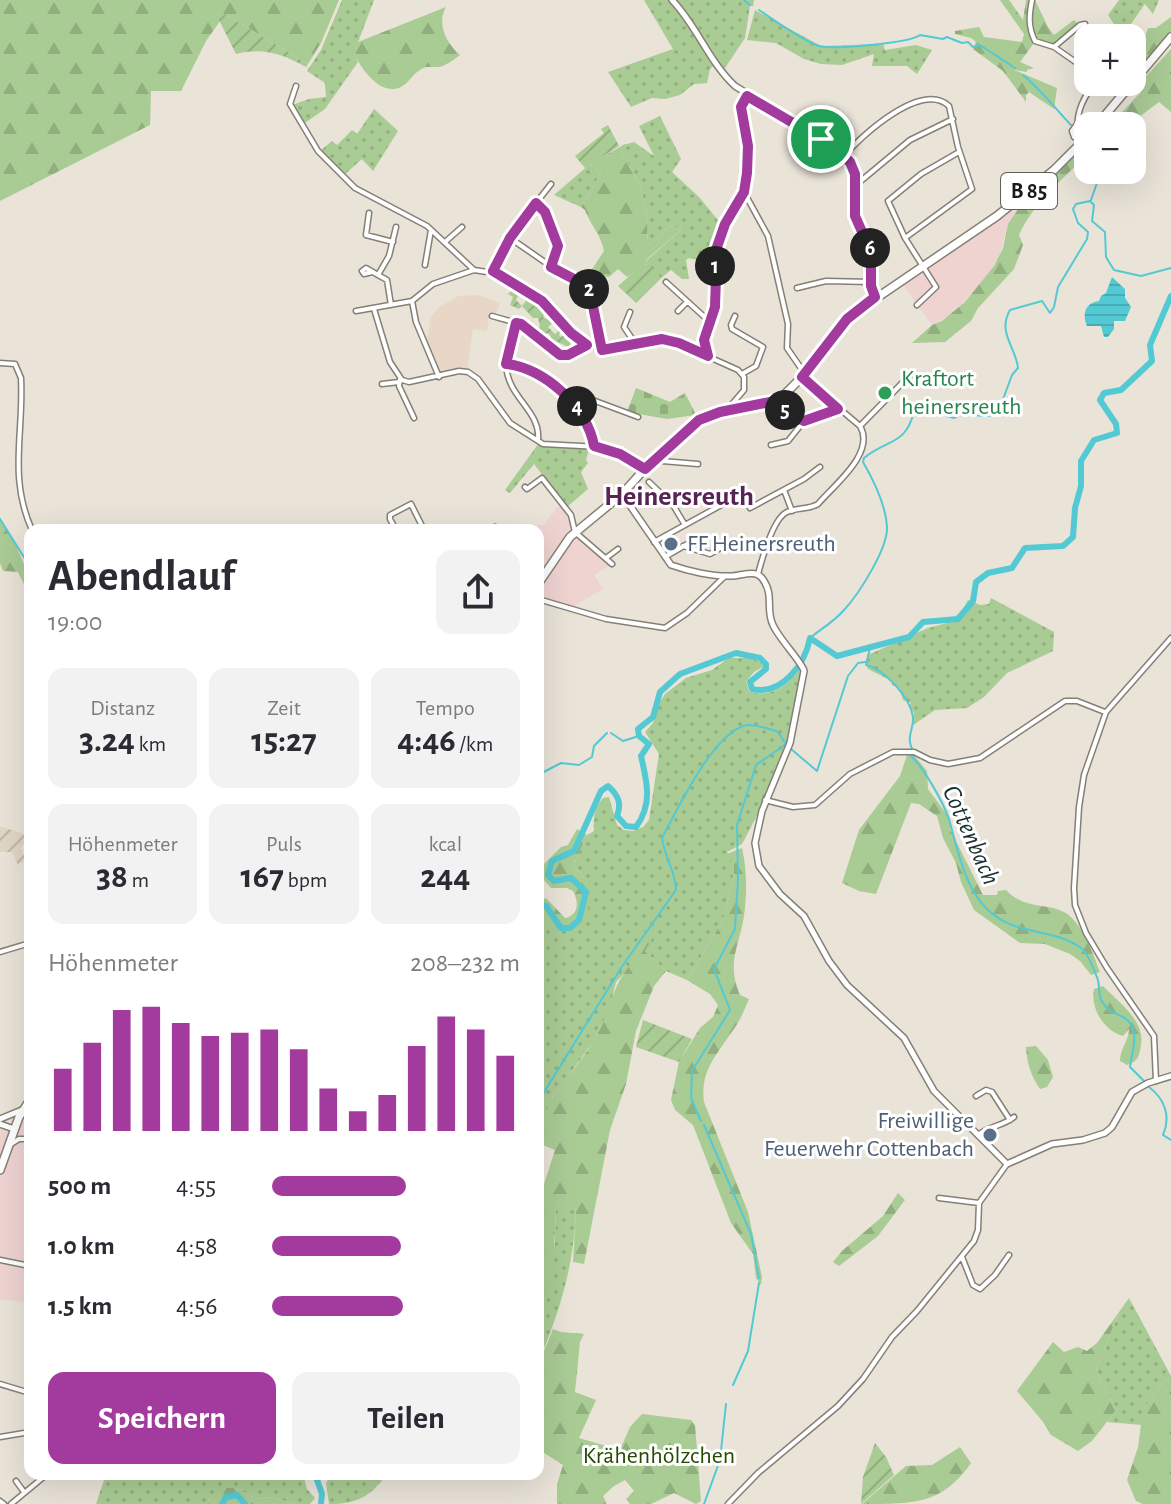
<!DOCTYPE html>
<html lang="de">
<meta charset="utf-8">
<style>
:root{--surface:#fff;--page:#f2f2f3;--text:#2b2b33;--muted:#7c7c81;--accent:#a33b9e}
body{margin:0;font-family:"Alegreya Sans",sans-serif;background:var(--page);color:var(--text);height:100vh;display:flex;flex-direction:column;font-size:30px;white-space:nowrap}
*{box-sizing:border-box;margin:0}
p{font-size:26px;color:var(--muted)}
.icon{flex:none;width:44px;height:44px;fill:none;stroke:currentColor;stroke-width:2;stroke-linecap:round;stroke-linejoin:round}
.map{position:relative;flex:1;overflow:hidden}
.details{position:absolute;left:24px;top:524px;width:520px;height:956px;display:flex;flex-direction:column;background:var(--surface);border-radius:16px;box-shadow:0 8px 32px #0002}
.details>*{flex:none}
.buttons{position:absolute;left:1074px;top:24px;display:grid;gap:16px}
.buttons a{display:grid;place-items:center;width:72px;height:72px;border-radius:16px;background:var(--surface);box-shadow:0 8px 32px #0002;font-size:40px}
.pin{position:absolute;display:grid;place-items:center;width:68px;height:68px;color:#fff;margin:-34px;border:4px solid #fff;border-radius:50%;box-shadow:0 2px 8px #0007}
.km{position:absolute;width:40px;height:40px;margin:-20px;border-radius:50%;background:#222;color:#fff;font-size:22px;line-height:40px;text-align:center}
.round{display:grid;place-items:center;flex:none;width:84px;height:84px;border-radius:16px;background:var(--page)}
.overview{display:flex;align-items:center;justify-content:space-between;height:136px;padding:0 24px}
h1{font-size:44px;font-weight:700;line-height:60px}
.stats{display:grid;grid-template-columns:repeat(3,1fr);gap:12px;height:136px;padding:8px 24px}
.stats div{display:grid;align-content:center;border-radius:16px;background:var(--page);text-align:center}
.stats b{font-size:34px;font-weight:700}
.stats small{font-size:22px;font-weight:400}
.stats p{font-size:22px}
.chart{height:224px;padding:16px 24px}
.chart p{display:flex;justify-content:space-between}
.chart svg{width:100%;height:144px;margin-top:8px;stroke:var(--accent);stroke-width:6}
.cta{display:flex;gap:16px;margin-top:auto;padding:16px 24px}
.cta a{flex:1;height:92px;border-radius:16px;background:var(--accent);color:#fff;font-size:32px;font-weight:700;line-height:92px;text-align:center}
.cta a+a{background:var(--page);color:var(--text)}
ul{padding:0 24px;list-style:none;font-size:26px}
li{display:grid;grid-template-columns:128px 96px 1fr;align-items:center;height:60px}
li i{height:20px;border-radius:10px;background:var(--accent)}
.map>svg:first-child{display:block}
</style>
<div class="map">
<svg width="1171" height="1504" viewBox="0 0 1171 1504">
<defs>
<pattern id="industrial-furrows" width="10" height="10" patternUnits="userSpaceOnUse" patternTransform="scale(2)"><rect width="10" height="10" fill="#e0d7c5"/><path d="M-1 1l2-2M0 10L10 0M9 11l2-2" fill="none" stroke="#c0b8a8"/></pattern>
<pattern id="grass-dots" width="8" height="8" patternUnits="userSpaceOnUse" patternTransform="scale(2)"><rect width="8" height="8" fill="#a9cb94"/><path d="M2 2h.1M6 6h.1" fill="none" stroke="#91ae7f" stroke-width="1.8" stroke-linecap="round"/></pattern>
<pattern id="forest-firs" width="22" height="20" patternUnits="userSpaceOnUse" patternTransform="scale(2)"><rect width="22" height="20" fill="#a9cb94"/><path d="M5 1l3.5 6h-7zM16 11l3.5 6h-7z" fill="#91ae7f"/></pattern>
<pattern id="cemetery-stones" width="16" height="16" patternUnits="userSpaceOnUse" patternTransform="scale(2)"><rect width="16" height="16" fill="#a9cb94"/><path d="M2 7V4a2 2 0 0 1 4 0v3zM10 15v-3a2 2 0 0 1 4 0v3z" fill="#91ae7f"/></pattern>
<pattern id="garden-furrows" width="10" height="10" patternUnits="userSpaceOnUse" patternTransform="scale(2)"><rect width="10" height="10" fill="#a9cb94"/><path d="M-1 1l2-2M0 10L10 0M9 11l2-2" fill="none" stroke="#91ae7f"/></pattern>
<pattern id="water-rules" width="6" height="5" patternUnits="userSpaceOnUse" patternTransform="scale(2)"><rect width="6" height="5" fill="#53c9d4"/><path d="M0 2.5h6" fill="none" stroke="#48acb5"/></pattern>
</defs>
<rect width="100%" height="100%" fill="#e9e3d8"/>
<path fill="#eed3d1" d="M1026 197 1008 224 999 256 986 277 954 313 932 325 904 286Z
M559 505 570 516 572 530 609 566 594 575 603 589 569 609 538 598V530H535L539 524 543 526Z
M30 1111V1303L0 1299V1120L19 1126Z"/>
<path fill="url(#industrial-furrows)" d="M0 826 29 836 21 848 26 860 18 865 12 852H0Z"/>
<path fill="#e8d7c6" d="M478 295 500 303 495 317 489 316 487 331 473 329 467 369 441 374 427 341 431 317 438 308 458 296Z"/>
<path fill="url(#grass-dots)" d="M342 0H374L354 53 358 62 325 109 302 125 292 105 309 99 326 97 325 83 307 71 321 50Z
M644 0H670L682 13 715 64 710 69 707 83 694 84 680 95 665 99 652 98 631 107 608 72 673 49Z
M675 0H754L753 6H750L745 38 725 68 718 63 687 13Z
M1119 0H1159L1153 14 1145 4 1121 38H1105L1117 29 1108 15Z
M755 10 821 46 883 44 885 50 916 45 932 50 917 74 907 66H872L874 54 842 65 821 64 804 59 776 43 747 40Z
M374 109 398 131 373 171 362 159 343 176 320 151 332 141 337 145 352 130 357 134Z
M660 116 681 159 672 172 700 198 721 224 714 264 689 258 686 260 689 279H682L671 270 661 278 646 264 647 260 682 229 670 226 649 245 648 244C647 235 648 226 647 218 644 194 636 171 621 153L623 145 634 142 654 156 639 126Z
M590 164 601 173 581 207 554 195Z
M539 443 551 447 590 446 586 460 588 463 581 472 588 489 567 507 534 464 510 493 505 490Z
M991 598 1054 632 1053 651 1007 673 984 697 967 708 935 710 913 725 914 713 909 707 911 703 903 700 899 688 892 685V681L868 669 866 662 868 655 928 628 947 623 962 611 968 600 980 605 989 604Z
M729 658H751L762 663 763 667 754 672 746 682 749 691C770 699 790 685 801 667L803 673 789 740 761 808 742 844 727 852 734 865 733 881 723 920 687 980 666 971 645 951 616 982 609 1010 593 1042 553 1097 538 1134V941L543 915 564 931H570C592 912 597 886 573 866L587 835 594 831C593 818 594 808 603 798L609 797 617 825 624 830 633 831 643 827 649 820 659 754 645 732 653 723 660 702 665 694 686 678 712 670Z
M556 1206 576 1208C574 1266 560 1311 538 1363V1332L547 1298 555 1241Z
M1129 1298 1171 1376V1380L1164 1381 1143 1410 1142 1425 1107 1422 1116 1410 1096 1370 1119 1312Z
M106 1474H303L307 1489 315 1498 310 1504H294L272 1497 255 1499 238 1488 209 1498 208 1504H96Z
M332 1474H387C370 1497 357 1504 329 1504L326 1483Z"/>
<path fill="url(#forest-firs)" d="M0 0H339L321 43 308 64 225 14 206 41 181 91H151L150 125 0 201Z
M1000 0H1009L1023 20 1026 0H1035L1048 27 1054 35 1074 20 1079 25 1053 45 1037 39 1020 62 1034 68 1027 70V72L1014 70 1057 88 1054 109 1029 92 1026 95V102L1003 71 973 49 976 42 971 38 955 34V31L979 27 984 37 1022 42 1024 34Z
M446 7C436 24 447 44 460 55 453 60 446 66 438 67 436 67 427 67 426 67 415 70 410 82 401 87 381 97 361 69 354 53L358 42Z
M1171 17V32L1139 69 1132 72C1132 61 1144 41 1148 28H1156Z
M1171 49V112L1159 102 1127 126H1109L1141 92 1140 83Z
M625 144 621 153C636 171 644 194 647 218 648 226 647 235 648 244L649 245 670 226 682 229 647 259 646 264 627 277 618 269 609 277 589 274 604 251C601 234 589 223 585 210L581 207 601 173 590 164Z
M1086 147 1088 154C1063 179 1034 202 1019 235L1023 245 1014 269 978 308 971 321 945 342 912 343 932 325 942 321 965 302 994 266 1003 248 1008 224 1026 197 1072 155 1082 153Z
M0 517C15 544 30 567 30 597L18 572 3 571 0 563Z
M913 754 927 771 928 789 948 816 951 831 983 895H997L998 891 1006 890C1025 910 1045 902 1064 912 1082 922 1093 953 1100 972L1091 975 1080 961 1070 954 1045 944 1020 943 974 910 961 882 956 863 943 838 937 816 919 804 911 803 876 894 859 891 842 883 859 830 900 776 907 755Z
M577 829 587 835 573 866C582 874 591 886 590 899 589 911 580 935 564 931 557 929 550 920 543 916L538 941V896L547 899 565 918C579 915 579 902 573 891L567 888H551L544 880 543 865 561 847 568 845Z
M742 848C747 870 747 893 744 916 739 948 726 962 740 995L749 999C744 1011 739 1023 731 1033 715 1057 700 1072 704 1102L748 1212 762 1277 761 1285 756 1278 753 1254 731 1223 693 1125 675 1110 671 1100 679 1062 700 1028 713 1017 718 1005 710 994 687 980 723 920 733 881 734 866 727 854Z
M642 930 653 937 645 951 666 971 654 986 636 1031 626 1084 610 1130 584 1264 573 1262 576 1209 556 1206C555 1247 552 1293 538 1332V1247L543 1219 538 1203 555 1150 538 1143C538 1101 577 1072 595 1038 610 1012 611 988 630 965L628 961Z
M1103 986C1119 1003 1145 1020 1141 1045 1139 1057 1138 1061 1127 1065L1120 1061C1120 1048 1129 1041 1129 1029L1123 1036C1104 1031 1090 1008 1094 989Z
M1036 1046 1048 1060 1053 1077 1047 1087 1040 1089C1031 1076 1027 1063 1026 1047Z
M898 1193 905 1200 878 1236 839 1266 833 1262 842 1251 883 1216Z
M1119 1312 1096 1370 1116 1410 1092 1441 1078 1451 1051 1435 1044 1423 1017 1391 1053 1342 1064 1352 1078 1347 1087 1351 1097 1343Z
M553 1329 561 1332 584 1334 580 1342 575 1392 596 1400 579 1438 620 1450 630 1427 642 1414 691 1420 695 1425 701 1501 696 1504 674 1493 651 1504H630L626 1499 634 1491 625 1480 614 1486 603 1496 607 1504H557V1484L563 1465 538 1449V1366Z
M1171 1380V1504H1143L1136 1501 1127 1480 1138 1447 1143 1410 1164 1381Z
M960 1447 971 1463C942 1504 916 1504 862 1504L906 1466 932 1465Z
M226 1488H238L255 1499 272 1497 294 1504H208L209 1498Z"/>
<path fill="url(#cemetery-stones)" d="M636 388 670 402 685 393 696 415 667 419 627 412Z"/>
<path fill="url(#garden-furrows)" d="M225 14 308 64 306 67C282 54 264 47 236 54L219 20Z
M608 125 619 146 585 168 575 156 604 133 601 129Z
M643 264 649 265 661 278 636 303 618 286Z
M511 291 518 296 516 300 522 306 531 294 546 305 543 309 545 311 543 317 552 322 557 317 561 323 555 321 548 327 555 334 563 327 559 335 561 337 567 331 570 335 568 339 573 349 553 340 551 343 548 341 551 336 548 333 541 335 543 332 537 330 540 326 538 318H533L522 306 519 309 510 305 513 297 508 294Z
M643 1020 692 1039 679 1062 636 1047Z
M875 1443 886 1457 894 1475 861 1504 863 1477Z"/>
<path fill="url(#water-rules)" d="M1112 277 1125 289V298L1131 307 1125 321H1114V329L1108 337H1104L1101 326H1087C1082 314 1085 303 1099 301L1101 296 1106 293Z"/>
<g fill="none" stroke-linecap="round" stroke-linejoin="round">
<path stroke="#53c9d4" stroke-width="2" d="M744 0 750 5
M759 10C774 20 803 41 819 46 832 50 910 43 920 35L943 39 947 37 962 43 968 42 973 47 980 45 1015 68
M1023 75C1042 91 1055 108 1071 125
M1098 170V179
M1091 200 1098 180
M1091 202 1094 205 1092 221 1105 232 1106 257 1114 270 1141 276 1171 268
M0 519 27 562 30 573
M810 638C821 629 835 621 844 610 859 594 888 548 887 527 886 505 874 481 863 462L864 458C887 439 905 446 914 412L931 411 936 403 942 405 947 416 954 418C968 409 984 421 998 413L1012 375 1018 368C1016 348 997 332 1010 310L1042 301 1050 313 1054 307 1058 287 1087 239 1088 232 1078 223 1073 209 1076 204 1090 201
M870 648 866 665C885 670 910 697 913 717 914 729 906 736 912 749
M611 733 623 741 639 736
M791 749 817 771 848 676 858 663 865 662
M911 756C924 768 943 802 949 819 957 847 964 886 986 908 1016 938 1053 927 1081 948 1088 953 1095 972 1098 980 1100 988 1098 998 1103 1003 1108 1011 1115 1013 1123 1017 1142 1027 1132 1050 1130 1067L1145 1082
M538 775 561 763 579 765 592 757 594 746 607 733
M1149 1087C1165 1099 1171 1117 1163 1135L1171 1140
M538 1102 621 968 676 890C676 872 664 856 662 838 677 810 714 731 747 725 756 724 768 729 777 731L786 744 756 765 737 825 738 879 735 929 714 969 730 1010 692 1071 691 1098 701 1121
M704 1125 751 1234 759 1278
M733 1385 748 1351 759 1283
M704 1504 720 1460 726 1404"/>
<path stroke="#53c9d4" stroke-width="6" d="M538 904 546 906 561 928H570L579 920 586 892 571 878 554 881 548 875 552 861 574 851 601 791 608 786C618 795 622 803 617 816L626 826 636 827C653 804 647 782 641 756L649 744 639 736 638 729 653 717 660 692 680 674 736 653 760 658 766 664V669L750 682 752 689C782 696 805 664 810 638L837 656 909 637 923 622 958 619 973 601 976 582 988 573 1012 568 1025 548 1063 546 1073 537 1075 508 1081 486V461L1094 440 1117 433 1116 424 1100 400 1104 393 1121 390 1152 361 1150 345 1171 296
M315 1474 322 1494 321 1504
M222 1504 226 1497 237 1495 245 1504"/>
<g stroke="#858075" stroke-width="7">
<path id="minor" d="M1032 0C1029 15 1028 27 1035 41L1054 47 1077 63 1088 79
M1054 47 1080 25 1085 24
M296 86 290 104 318 151 355 188 427 226 474 270 500 274 523 288 550 308 568 330 582 342 605 351 653 339 671 340 738 370 744 377V390L727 410
M1074 137 1079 134C1074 116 1084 90 1101 82
M1074 137 1072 131 1077 124
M845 155C863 134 922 81 949 106L958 147 972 189 905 238
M856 185 910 140 953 119
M744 192 768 236 788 324 787 348 805 374
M536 203 545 212 558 246 551 267
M369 213 366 235 393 242
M510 238 562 274 589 287 602 350
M445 242 462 227
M425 265 431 230
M493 271 518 226 551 184
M372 272 364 274 362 271 366 268 378 275
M666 282 710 322
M797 288 826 281 871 282
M391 305 387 280 378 275 389 256 396 227
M917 305 936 287 905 238 888 201 921 174 959 152
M374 309 390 362 402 380 409 382 459 371 468 372 478 379 510 423 543 444 600 447 620 454 645 469
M356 311 412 301
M678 311 687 302
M630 312 624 327 635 343
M492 316 517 323
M735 316 731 325 732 329 763 347 756 366 742 374
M585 345 568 355H561L517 323 514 326 506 364C544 367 587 408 594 446
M707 354 705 335 716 302 717 247 725 224 745 188 748 146 741 107 747 96
M0 363 15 364 21 378C24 433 8 477 32 530
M506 364C507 398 541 410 538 440
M439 377 416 322 412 301 433 284 474 270
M400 379 399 386 414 418
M382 384 399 382
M570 399H590L638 417
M775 401 780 409 804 421
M780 409 784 426
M860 426 913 372
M771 445 788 441 804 421 838 409
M656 457 662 461 698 464
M649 482 673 505 685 525
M525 487 527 489 542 478 571 515 575 532 612 564
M784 490 792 511
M750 508 804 479 820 467
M396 530 390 519V515L411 504 424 530
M492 530 495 527
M654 542 725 503
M683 546 710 554 722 547
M665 557 694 540
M606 558 618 549
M758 574C762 559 773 518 787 512 798 507 808 510 818 504 834 485 876 453 860 426L802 377
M538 599 606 619 665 628 687 613 725 576
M765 800 793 807 815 805 850 774 893 752H914L930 760 948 764 980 758 1065 701H1077L1105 712
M0 952 30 943
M1156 1081 1154 1036 1107 968 1086 933 1075 905 1074 888 1079 807 1084 775 1106 712 1171 638
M976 1096 986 1090 992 1092 1010 1120
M978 1135C989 1126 1003 1126 1014 1117
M11 1144 19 1139H30
M939 1198 979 1203
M962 1257 973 1285 980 1289 995 1275 1009 1255
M0 1260 30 1266
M29 1326H30
M0 1384 30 1393
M0 1437 30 1432
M16 1481 24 1492
M0 1501 4 1504
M11 1504 46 1475
M728 1504 758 1473 838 1406 863 1379 892 1337 917 1311 974 1241 978 1230 979 1203 1007 1164"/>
</g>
<g stroke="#858075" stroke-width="8">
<path id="tertiary" d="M672 0C697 26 709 62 735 86L834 147 850 162 855 178V216L871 252V286L875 297
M622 494 671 565C688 571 713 577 732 576 741 576 755 569 762 578 775 595 765 609 773 625 779 639 802 662 804 671L790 743 762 811 755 843 759 866 780 894 804 916 829 961 847 985 904 1038 934 1091 1007 1164 1052 1144 1083 1140 1105 1133 1112 1127 1132 1092 1148 1083 1171 1076
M0 1119 22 1110
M0 1124 14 1129"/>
</g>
<g stroke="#858075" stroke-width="10">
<path id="primary" d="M1096 126 1171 37
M538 584 570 537 622 494 651 462 685 431 714 413 758 406 781 398 802 377 853 314 997 216 1054 170 1088 136
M0 1170 19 1117 30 1100"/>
</g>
<use href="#minor" stroke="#fff" stroke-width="4"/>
<use href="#tertiary" stroke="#fff" stroke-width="5"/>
<use href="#primary" stroke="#fff" stroke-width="7"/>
</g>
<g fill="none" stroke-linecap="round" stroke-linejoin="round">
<g stroke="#fff" stroke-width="16">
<path id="route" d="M747 96 834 147 850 162 855 174V216L871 252V286L875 297 847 319 802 377 838 409 804 421 780 409 775 401 720 412 699 420 645 469 620 454 594 446C588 408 544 367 506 364L516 323 521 324 560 355H568L587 345 571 333 542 301 493 271 510 238 536 203 545 212 558 246 551 267 589 287 602 350 662 339 679 343 708 356 704 340 715 307 717 247 725 224 744 192 747 173 748 146 741 107Z"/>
</g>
<use href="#route" stroke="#a33b9e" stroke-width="10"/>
</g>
<circle fill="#2e9e5b" stroke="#fff" stroke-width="3" cx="885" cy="393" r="8"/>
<g fill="#5c6f8a" stroke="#fff" stroke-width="3">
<circle cx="671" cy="544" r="8"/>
<circle cx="990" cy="1135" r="8"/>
</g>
<g text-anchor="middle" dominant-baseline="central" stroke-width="6" stroke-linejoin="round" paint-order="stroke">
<rect fill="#fff" stroke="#605f5c" stroke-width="2" x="1001" y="173" width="56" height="36" rx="6"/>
<g font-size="22" font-weight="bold" fill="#1c1a16">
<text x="1029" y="191">B 85</text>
</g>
<g font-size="24" fill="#27864d" stroke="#fff" text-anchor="start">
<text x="901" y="379">Kraftort<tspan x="901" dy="28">heinersreuth</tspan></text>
</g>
<g font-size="24" fill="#4e5e75" stroke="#fff" text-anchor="start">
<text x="687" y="544">FF Heinersreuth</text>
<text x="974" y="1121" text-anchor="end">Freiwillige<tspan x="974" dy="28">Feuerwehr Cottenbach</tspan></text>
</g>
<g font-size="24" fill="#254b00" stroke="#fff">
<text x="659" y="1456">Krähenhölzchen</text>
</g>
<g font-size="26" font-style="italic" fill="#1b3032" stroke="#fff">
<text transform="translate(971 835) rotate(66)">Cottenbach</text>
</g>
<g font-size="28" font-weight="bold" fill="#572454" stroke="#fff">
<text x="679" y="497">Heinersreuth</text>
</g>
</g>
</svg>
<div class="buttons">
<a>+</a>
<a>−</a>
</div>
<div class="pin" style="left:821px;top:139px;background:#1e9e55"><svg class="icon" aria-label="arrive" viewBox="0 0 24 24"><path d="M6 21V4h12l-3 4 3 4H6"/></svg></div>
<b class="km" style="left:715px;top:266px">1</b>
<b class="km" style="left:589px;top:289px">2</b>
<b class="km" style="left:577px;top:406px">4</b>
<b class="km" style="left:785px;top:410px">5</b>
<b class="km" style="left:870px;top:248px">6</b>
<section class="details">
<div class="overview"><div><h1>Abendlauf</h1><p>19:00</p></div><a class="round"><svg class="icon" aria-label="share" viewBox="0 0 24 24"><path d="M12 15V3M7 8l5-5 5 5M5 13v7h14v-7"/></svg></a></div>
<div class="stats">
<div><p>Distanz</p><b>3.24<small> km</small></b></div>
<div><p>Zeit</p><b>15:27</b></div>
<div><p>Tempo</p><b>4:46<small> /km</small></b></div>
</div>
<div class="stats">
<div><p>Höhenmeter</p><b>38<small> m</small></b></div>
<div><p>Puls</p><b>167<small> bpm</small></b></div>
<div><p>kcal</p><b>244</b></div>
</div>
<div class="chart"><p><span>Höhenmeter</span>208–232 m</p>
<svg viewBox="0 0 160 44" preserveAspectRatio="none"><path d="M5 44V25M15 44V17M25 44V7M35 44V6M45 44V11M55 44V15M65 44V14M75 44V13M85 44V19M95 44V31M105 44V38M115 44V33M125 44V18M135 44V9M145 44V13M155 44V21"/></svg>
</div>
<ul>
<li><b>500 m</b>4:55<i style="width:54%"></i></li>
<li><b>1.0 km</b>4:58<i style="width:52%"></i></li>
<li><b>1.5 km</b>4:56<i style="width:53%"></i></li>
</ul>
<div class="cta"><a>Speichern</a><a>Teilen</a></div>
</section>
</div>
